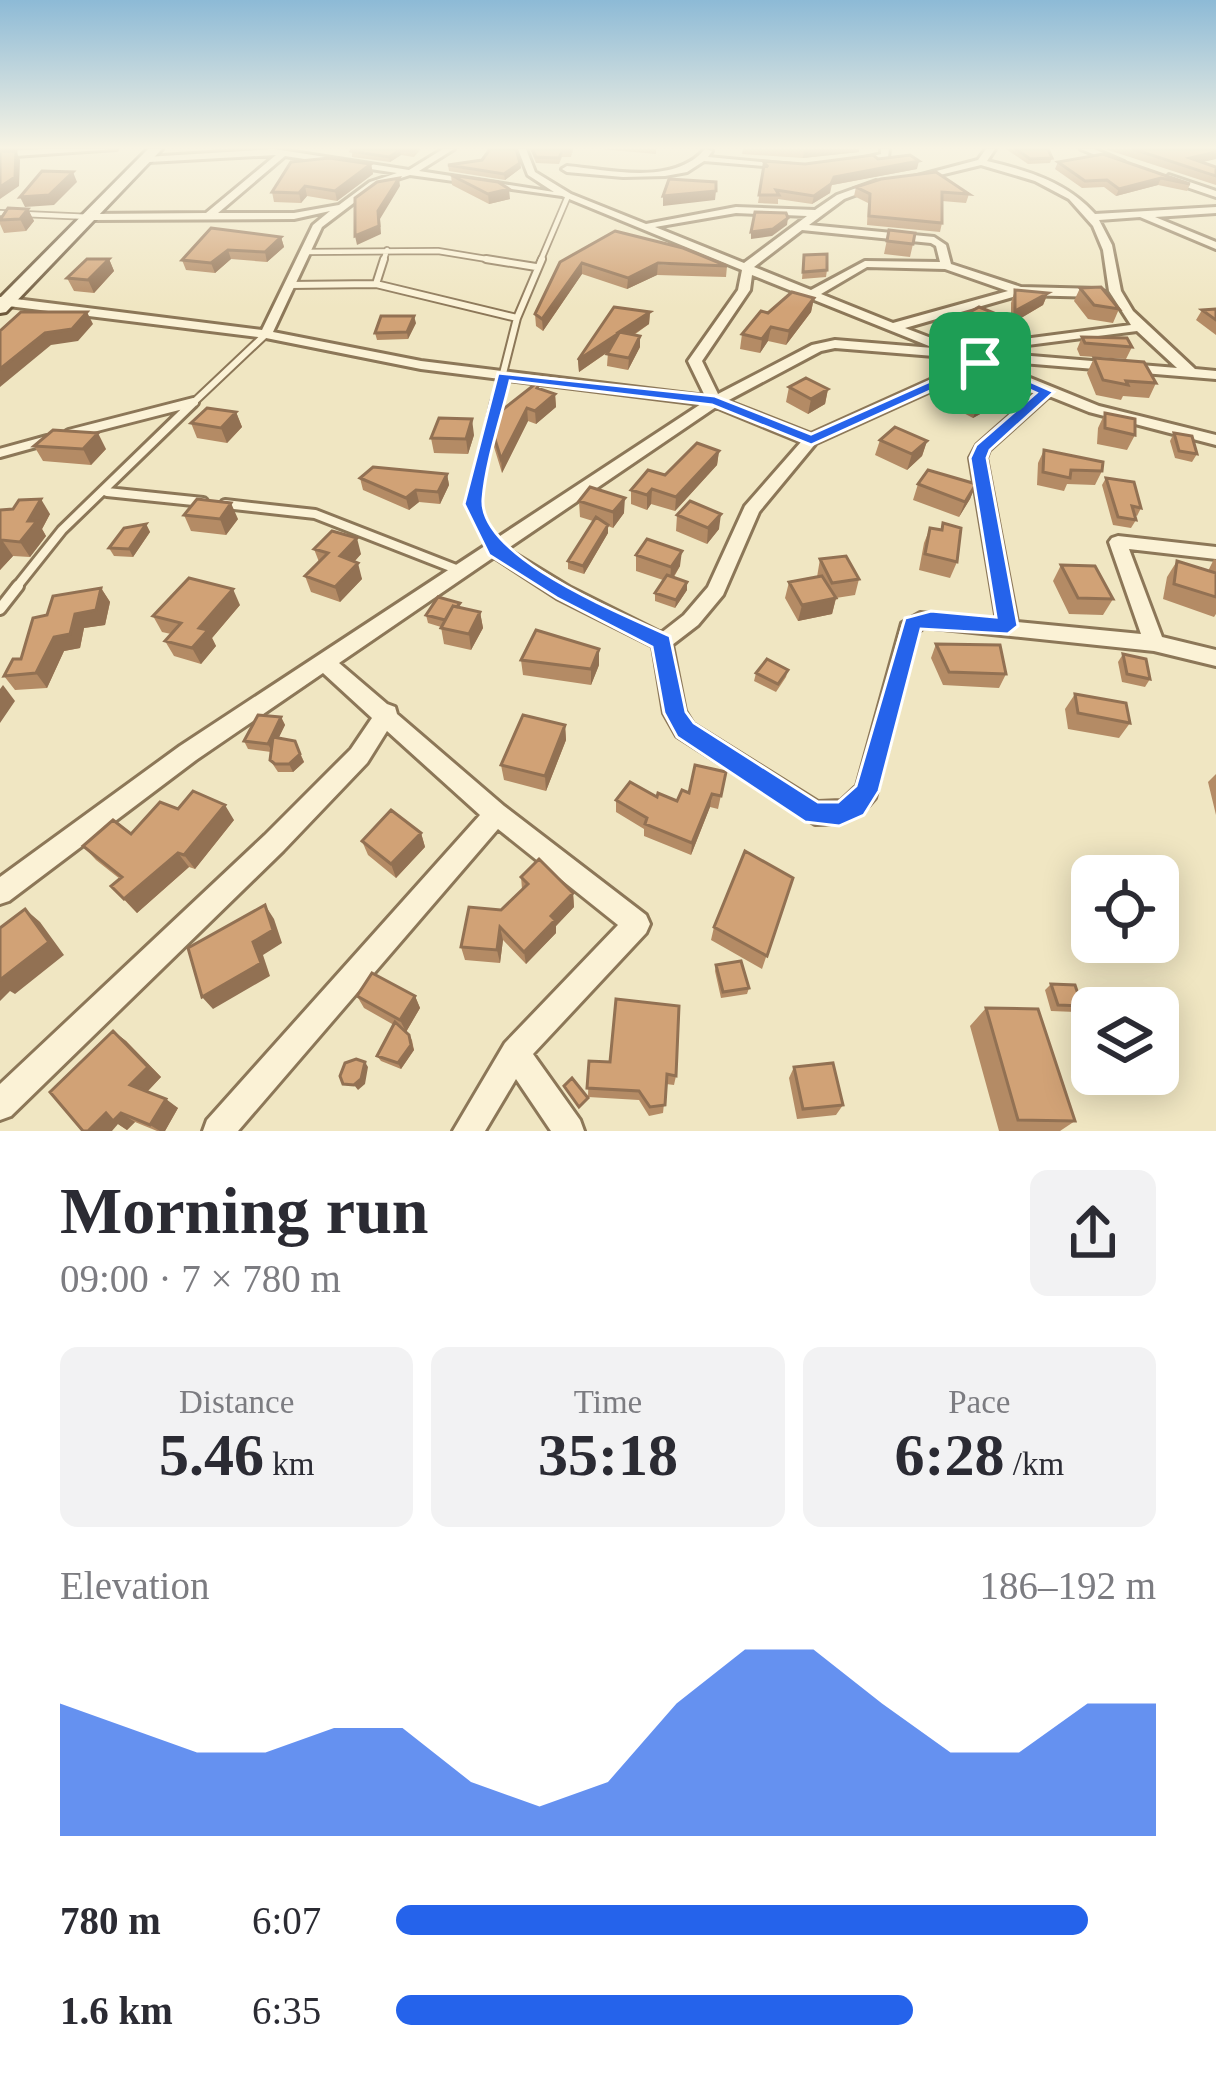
<!DOCTYPE html>
<meta charset="utf-8">
<style>
:root{--surface:#fff;--page:#f2f2f3;--text:#2b2b33;--muted:#7c7c81;--accent:#2563eb}
body{margin:0;font-family:Georgia,serif;background:var(--page);color:var(--text);height:100vh;display:flex;flex-direction:column;font-size:45px;white-space:nowrap}
*{box-sizing:border-box;margin:0}
p{font-size:39px;color:var(--muted)}
.icon{flex:none;width:66px;height:66px;fill:none;stroke:currentColor;stroke-width:2;stroke-linecap:round;stroke-linejoin:round}
.map{position:relative;height:1131px;overflow:hidden}
.side{display:flex;flex-direction:column;background:var(--surface);flex:1}
.side>*{flex:none}
.controls{position:absolute;left:1071px;top:855px;display:grid;gap:24px}
.controls a{display:grid;place-items:center;width:108px;height:108px;border-radius:18px;background:var(--surface);box-shadow:0 6px 30px #0003;font-size:60px}
.pin{position:absolute;display:grid;place-items:center;width:102px;height:102px;color:#fff;margin:-51px;border-radius:24px;box-shadow:0 6px 18px #0006}
.round{display:grid;place-items:center;flex:none;width:126px;height:126px;border-radius:18px;background:var(--page)}
.overview{display:flex;align-items:center;justify-content:space-between;height:204px;padding:0 60px}
h1{font-size:66px;font-weight:700;line-height:90px}
.metrics{display:grid;grid-template-columns:repeat(3,1fr);gap:18px;height:204px;padding:12px 60px}
.metrics div{display:grid;align-content:center;border-radius:18px;background:var(--page);text-align:center}
.metrics b{font-size:60px;font-weight:700}
.metrics small{font-size:33px;font-weight:400}
.metrics p{font-size:33px}
.chart{height:336px;padding:24px 60px}
.chart p{display:flex;justify-content:space-between}
.chart svg{width:100%;height:216px;margin-top:12px;fill:var(--accent);opacity:.7}
ul{padding:0 60px;list-style:none;font-size:39px}
li{display:grid;grid-template-columns:192px 144px 1fr;align-items:center;height:90px}
li i{height:30px;border-radius:15px;background:var(--accent)}
.map>svg:first-child{display:block}
</style>
<div class="map">
<svg width="1216" height="1131" viewBox="0 0 1216 1131">
<rect width="100%" height="100%" fill="#f0e6c2"/>
<g fill="none" stroke-linecap="round" stroke-linejoin="round">
<g stroke="#8c7758" stroke-width="8">
<path id="lane-far3" d="M0 213 91 217
M303 252 438 251 505 262
M383 262 387 250
M540 262 568 196"/>
</g>
<g stroke="#8c7758" stroke-width="10">
<path id="lane-far2" d="M486 259 536 267
M376 284 384 259
M289 285 376 284 517 318
M182 405 194 402 266 334
M495 405 517 318 542 259"/>
</g>
<g stroke="#8c7758" stroke-width="14">
<path id="lane-far1" d="M496 402 473 504 496 550
M69 434 194 402
M0 453 47 440
M107 492 203 502
M225 504 315 514 461 571
M15 589 62 530 193 403"/>
</g>
<g stroke="#8c7758" stroke-width="16">
<path id="lane" d="M0 609 18 586"/>
</g>
<g stroke="#8c7758" stroke-width="6">
<path id="street" d="M47 149H116L0 157V151Z
M274 149 409 170 443 149H454L419 171 554 192 528 175 518 149H526L535 172 571 194 646 224 736 207 815 210 837 195 876 181 879 182V186L844 199 809 225 934 237 946 245 951 264 1021 287 1100 289 1106 293 1100 297 1020 295 905 328 939 341V347L934 348 752 275 750 290 702 361 718 394 812 345 835 340 1177 368 1137 331 980 351 978 348 985 344 1131 325 1109 291 1103 250 1093 226 1069 199 1035 181 981 165 915 181 910 178 978 160 986 149H995L987 161C1026 170 1067 182 1095 214L1216 207V213L1155 217 1216 242V249L1140 217 1099 220 1112 245 1121 291 1133 311 1195 369 1216 371V379L986 360 1099 406 1216 435V445L1089 412 1049 396 989 450 986 458 1017 622 1141 634 1109 542 1112 538 1118 536 1216 547V559L1129 549 1162 637 1216 650V666L1154 651 924 627 918 632 875 798C859 819 840 824 815 824L677 736 664 713 653 646 557 598 494 557 339 663 387 704 395 707 397 714 504 806 646 915 650 924 646 933 533 1054 580 1120 584 1131H551L516 1079 485 1131H453L505 1043 618 925 498 829 238 1131H203L207 1120 480 815 387 731 367 763 283 851 11 1116 0 1120V1084L265 835 351 749 372 718 323 673 196 760 9 901 0 904V877L180 746 701 404 421 369 266 338 0 305V297L262 330 313 225 330 211 294 219 91 220 86 217 91 214 206 213 276 155 149 162 146 157ZM285 156 397 173 370 182 339 205 294 213H218ZM410 175 562 196 742 270 738 290 688 361 705 396 421 361 273 332 322 227 376 186ZM736 213 807 216 744 263 655 227ZM802 230 931 243 936 246 940 262 865 261 811 290 754 267ZM867 267 945 269 1008 291 893 323 821 294ZM835 348 971 359 970 362 811 434 727 401 821 351ZM981 368 1038 391 977 445 970 458 997 620 920 613 902 623 857 786 841 801 818 802 693 724 685 711 672 645 698 625 723 595 759 512 816 443ZM716 407 801 442 745 506 708 587 684 615 661 633 571 588 507 549Z
M705 149 712 151 708 157 793 165 788 168 704 161 687 172 665 176 623 177 567 172 562 169 567 166C610 170 674 186 705 149Z
M881 149H889L888 158 857 164 853 161 881 154Z
M1081 149H1094L1124 162 1117 164Z
M1169 175 1216 191V197L1166 180Z"/>
</g>
<g stroke="#6d583b" stroke-width="6">
<path id="secondary" d="M148 149H162L6 312 0 313V298Z"/>
</g>
<use href="#lane-far3" stroke="#fbf2d6" stroke-width="4.5"/>
<use href="#lane-far2" stroke="#fbf2d6" stroke-width="6"/>
<use href="#lane-far1" stroke="#fbf2d6" stroke-width="8"/>
<use href="#lane" stroke="#fbf2d6" stroke-width="10"/>
<use href="#street" fill="#fbf2d6" fill-rule="evenodd"/>
<use href="#secondary" fill="#fbf2d6" fill-rule="evenodd"/>
</g>
<path fill="#b48b65" d="M352 149H421L414 157 401 155 390 162 352 157Z
M530 149H573L571 157H562L559 164 536 163Z
M601 149H656V154Z
M743 149H859V152L803 158 742 154Z
M1006 149H1048L1052 158 1050 163 1028 164Z
M1105 149H1216L1203 162 1216 167V185Z
M1103 154 1190 184 1187 191 1158 185 1116 196 1104 187 1082 188 1055 169 1058 162Z
M878 159 917 169 832 185 830 193 812 204 778 199V204L758 203 763 171V161L805 164Z
M520 163 521 168 505 180 449 171 448 165Z
M371 164 373 174 337 201 307 196 301 203 274 202 272 192Z
M451 175 510 199 489 204 452 185Z
M856 187 969 194 966 203 942 201V223L940 232 867 225 868 203 854 196Z
M28 209 34 221 26 231 4 233 0 224V218Z
M889 230 913 244 910 257 884 254Z
M281 237 284 247 267 262 231 259 215 273 186 270 182 260Z
M804 255 827 270 826 277 802 279Z
M109 259 114 271 94 293 74 291 67 278Z
M560 262 727 266 726 277 657 275 627 289 582 274 543 331 536 326 535 314Z
M1080 288 1119 309 1113 323 1088 319 1074 301Z
M1015 290 1048 293 1043 305 1011 324V303Z
M814 298 811 312 786 345 768 341 760 353 740 349 742 334 768 313Z
M1216 309V335L1196 320 1202 310Z
M650 312 649 324 634 335 640 347 628 370 607 366 608 352 579 372 578 360Z
M994 313 989 337 978 341 956 332 961 317Z
M416 323 408 339 377 340 375 333Z
M1082 337 1132 347 1126 359 1080 356 1077 349Z
M1094 358 1156 383 1149 398 1123 396 1121 400 1096 395 1087 373Z
M789 387 828 389 825 404 808 414 786 402Z
M543 390 555 394 556 407 536 424 528 421 502 473 494 447 493 433Z
M959 393H997L991 408 973 418 954 408Z
M236 412 242 427 227 443 197 438 191 423Z
M1105 413 1135 435 1127 450 1097 444 1098 428Z
M1174 433 1197 454 1192 462 1175 458 1170 441Z
M474 435 468 454 434 453 431 438Z
M880 440 927 441 922 456 907 470 875 455Z
M34 446 106 449 91 465 43 461Z
M1044 450 1102 471 1095 485 1067 484 1064 491 1037 485 1038 463Z
M719 451 717 465 675 511 651 504 647 510 631 504V490Z
M447 474 449 485 440 504 419 502 409 510 363 490 360 478Z
M1106 478 1141 508 1137 516 1135 515 1136 520 1131 528 1113 525 1102 485Z
M918 484H976L970 499 959 517 913 500Z
M579 501 624 513 613 528 608 526V533L584 574 568 569V561L593 521 580 517Z
M0 510 50 514 42 529 46 536 30 557 13 556 0 570Z
M184 515 238 519 226 535 191 531Z
M677 515 719 529 707 544 676 531Z
M943 523 957 562 950 578 919 570 924 543 930 528 941 530Z
M146 524 150 532 133 557 114 556 109 548Z
M314 549 361 554 354 562 362 579 340 602 311 592 305 576 319 562Z
M636 555 680 566 674 577 687 590 675 608 655 601V593L663 580 636 571Z
M820 559 859 579 855 595 836 598 832 614 798 621 785 598 789 582 817 577Z
M1214 559 1216 560V614L1214 617 1163 599 1167 577 1177 561 1208 571Z
M1061 565 1113 599 1103 615 1069 614 1053 581Z
M101 588 110 602 105 625 84 628 80 648 64 651 47 688 15 690 4 676 21 659 47 615Z
M240 605 212 638 216 646 201 664 174 656 165 641 171 634 162 632 153 616Z
M461 608 480 612 483 628 471 650 444 644 441 627 428 623 426 615Z
M936 644 1006 674 999 688 943 685 931 658Z
M599 649V665L591 685 523 675 521 660Z
M1123 654 1150 679 1145 687 1122 682 1118 662Z
M788 670 786 677 776 692 754 681 756 673Z
M1075 694 1130 723 1119 738 1068 729 1065 709Z
M281 717 285 725 278 738 295 741 304 762 293 772H278L270 760 271 752 248 749 244 741Z
M565 725 566 740 546 791 504 780 501 765Z
M726 772 718 809 710 807 691 855 644 836V829L616 812V800L657 797 677 801Z
M1216 774V815L1208 782Z
M178 809 234 820 195 869 189 867 137 913 111 886 120 879 96 860 83 846 131 834Z
M421 833 425 847 396 878 368 855 362 841Z
M521 877 573 893 574 907 556 926V933L526 964 503 940 500 963 465 960 461 947 522 889Z
M793 878 762 969 711 940 714 927Z
M716 965 749 988 747 994 721 998 715 971Z
M1051 984 1082 1006 1076 1012 1051 1011 1045 990Z
M357 996H415L420 1008 406 1032 412 1040 414 1050 401 1069 381 1061 377 1056 394 1025 364 1008Z
M986 1008 1075 1121 1060 1131H999L970 1026Z
M113 1031 126 1041 161 1077 147 1092 178 1108 165 1131H157L135 1122 127 1130 118 1124Z
M589 1061 676 1076 674 1085 666 1084 663 1113 649 1116 639 1100 588 1097Z
M794 1067 843 1105 836 1115 797 1119 789 1078Z"/>
<path fill="#927153" d="M817 149H859V152L803 158 804 151Z
M400 150 401 155 390 162 389 157Z
M16 151 20 160 19 186 0 199V187Z
M1216 152V159L1186 166 1190 158Z
M919 161 917 169 832 185 834 177Z
M520 163 521 168 505 180 504 174Z
M371 164 373 174 337 201 335 191Z
M73 172 77 182 54 205 25 207 20 197Z
M399 178 400 186 380 219 381 234 357 245 355 236 378 211Z
M1161 178 1158 185 1116 196 1119 189Z
M831 184 830 193 812 204 814 196Z
M305 186 307 196 301 203 299 193Z
M509 189 510 199 489 204 488 194Z
M716 191 715 200 663 206V196Z
M28 209 34 221 26 231 20 219Z
M788 218 787 225 772 236 751 239V232Z
M281 237 284 247 267 262 265 252Z
M228 250 231 259 215 273 211 263Z
M109 259 114 271 94 293 88 280Z
M582 263V274L543 331 542 319Z
M658 263 657 275 627 289 628 278Z
M1048 293 1043 305 1011 324 1015 311Z
M814 298 811 312 786 345 789 331Z
M87 312 93 324 78 341 51 345 0 387V369L45 333Z
M650 312 649 324 619 344V332Z
M414 316 416 323 408 339 407 332Z
M994 322 989 337 978 341 983 327Z
M771 327 768 341 760 353 762 339Z
M619 333V344L579 372 578 360Z
M640 336V347L628 370 629 358Z
M828 389 825 404 808 414 811 399Z
M997 393 991 408 973 418 979 403Z
M555 394 556 407 536 424 535 411Z
M527 408 528 421 502 473 501 459Z
M236 412 242 427 227 443 221 428Z
M472 419 474 435 468 454 466 439Z
M98 433 106 449 91 465 83 449Z
M927 441 922 456 907 470 912 454Z
M719 451 717 465 675 511 676 497Z
M447 474 449 485 440 504 438 492Z
M976 484 970 499 959 517 965 502Z
M652 489 651 504 647 510V495Z
M416 490 419 502 409 510 406 498Z
M625 498 624 513 613 528V512Z
M41 499 50 514 42 529 46 536 30 557 20 542 28 521Z
M231 503 238 519 226 535 220 519Z
M721 514 719 529 707 544 708 528Z
M146 524 150 532 133 557 129 549Z
M608 525V533L584 574 583 566Z
M357 538 361 554 345 572 340 556Z
M2 540 13 556 0 570V543Z
M682 551 680 566 670 582 671 567Z
M358 563 362 579 340 602 335 587Z
M687 582V590L675 608 676 600Z
M101 588 110 602 105 625 84 628 80 648 64 651 47 688 36 673 54 637Z
M233 589 240 605 212 638 216 646 201 664 192 648 199 628Z
M836 598 832 614 798 621 802 605Z
M480 612 483 628 471 650 469 634Z
M599 649V665L591 685V669Z
M3 685 15 701 0 723V689Z
M281 717 285 725 272 752 268 744Z
M565 725 566 740 546 791 545 776Z
M300 754 304 762 293 772 289 764Z
M712 794 710 807 691 855 692 843Z
M225 805 234 820 195 869 184 855Z
M421 833 425 847 396 878 391 864Z
M178 853 189 867 137 913 124 899Z
M573 893 574 907 556 926V933L526 964 524 952 551 916Z
M265 905 274 919 282 943 263 955 270 976 213 1009 202 997 253 942Z
M25 909 40 922 64 955 15 994 10 991 0 1001V980Z
M500 927 503 940 500 963 497 950Z
M415 996 420 1008 406 1032 400 1020Z
M113 1031 126 1041 161 1077 144 1095 130 1085Z
M409 1035 414 1050 401 1069 398 1063Z
M365 1062 368 1067 365 1084 358 1090 354 1085Z
M166 1099 178 1108 165 1131H160L150 1125Z
M106 1113H121L135 1122 127 1130 118 1124 112 1131H88Z"/>
<path fill="#d1a276" stroke="#927153" stroke-width="3" d="M352 149H415L413 151 400 150 389 157 351 151Z
M490 149H516L520 163 504 174 448 165 482 160Z
M532 149H571V151H562L559 158 536 157Z
M1016 149H1048L1052 158 1030 159Z
M1133 149H1216V152L1190 158 1216 167V176Z
M0 151H16L15 177 0 187Z
M1103 154 1190 184 1161 178 1119 189 1107 180 1085 181 1058 162Z
M873 155 878 159 910 155 919 161 834 177 831 184 814 196 776 190 779 195H759L764 165 768 167 763 161 805 164Z
M329 158 371 164 335 191 305 186 299 193 272 192 291 162Z
M42 171 73 172 49 195 20 197Z
M936 172 969 194 942 192V223L869 216 870 194 856 187 881 179Z
M451 175 498 182 509 189 488 194Z
M399 178 378 211 379 226 355 236V198L377 182Z
M669 179 716 182V191L663 196Z
M8 208 28 209 20 219 0 220Z
M755 212 786 213 788 218 773 229 751 232Z
M211 228 281 237 265 252 228 250 211 263 182 260Z
M889 230 915 233 913 244 887 241Z
M615 231 683 248 727 266 658 263 628 278 582 263 542 319 535 314 560 262Z
M827 254V270L803 272 804 255Z
M87 259H109L88 280 67 278Z
M1101 287 1119 309 1094 305 1080 288Z
M1015 290 1048 293 1015 311Z
M792 292 814 298 789 331 771 327 762 339 742 334 761 311 768 313Z
M614 307 650 312 619 332 640 336 629 358 607 354 619 333 578 360Z
M979 307 994 313V322L983 327 961 317Z
M1216 309V320L1202 310Z
M21 312H87L72 329 45 333 0 369V331Z
M381 316H414L407 332 375 333Z
M1082 337 1127 338 1132 347 1085 343Z
M1094 358 1144 362 1156 383 1126 381 1128 385 1103 380Z
M543 378 537 388 555 394 535 411 527 408 501 459 493 433 497 414Z
M806 378 828 389 811 399 789 387Z
M977 383 997 393 979 403 959 393Z
M207 408 236 412 221 428 191 423Z
M1105 413 1135 419V435L1105 428Z
M439 418 472 419 466 439 431 438Z
M895 427 927 441 912 454 880 440Z
M53 430 98 433 83 449 34 446Z
M1174 433 1192 436 1197 454 1179 451Z
M697 443 719 451 676 497 652 489 647 495 631 490 648 470 665 475Z
M1044 450 1103 462 1102 471 1071 470 1070 478 1043 472Z
M373 467 447 474 438 492 416 490 406 498 360 478Z
M928 470 976 484 965 502 918 484Z
M1106 478 1134 482 1141 508 1132 506 1136 520 1118 517Z
M590 487 625 498 613 512 579 501Z
M41 499 28 521H37L20 542 2 540 0 543V510L13 509 19 500Z
M197 499 231 503 220 519 184 515Z
M690 501 721 514 708 528 677 515Z
M596 517 608 525 583 566 568 561Z
M943 523 961 528 957 562 925 554 930 528 942 530Z
M146 524 129 549 109 548 124 528Z
M332 531 357 538 340 556 358 563 335 587 305 576 328 553 314 549Z
M647 539 682 551 671 567 636 555Z
M846 556 859 579 832 583 820 559Z
M1177 561 1216 573V597L1174 584Z
M1061 565 1095 566 1113 599 1078 598Z
M667 575 687 582 676 600 655 593Z
M822 576 836 598 802 605 789 582Z
M189 578 233 589 199 628 208 630 192 648 165 641 181 623 153 616Z
M101 588 96 610 75 614 70 634 54 637 36 673 4 676 13 659H21L33 618 47 615 53 596Z
M438 597 460 603 457 607 453 606 445 620 426 615Z
M453 606 480 612 469 634 441 628Z
M536 630 599 649 591 669 521 660Z
M936 644 1000 645 1006 674 949 672Z
M1123 654 1146 659 1150 679 1127 674Z
M767 659 788 670 778 684 756 673Z
M1075 694 1126 703 1130 723 1078 713Z
M258 715 281 717 268 744 244 741Z
M523 715 565 725 545 776 501 765Z
M273 737 295 741 300 754 289 764H275L270 760Z
M695 765 726 772 721 796 712 794 692 843 645 824 647 818 616 800 630 782 657 797 658 793 677 801 682 790 689 793Z
M193 791 225 805 184 855 178 853 124 899 111 886 122 877 83 846 113 820 131 834 160 802 178 809Z
M391 810 421 833 391 864 362 841Z
M745 851 793 878 767 956 714 927Z
M539 859 573 893 551 916 555 920 524 952 500 927 497 950 461 947 469 907 501 910 528 884 521 877Z
M265 905 273 930 253 942 261 963 202 997 188 948Z
M25 909 49 942 0 980V928Z
M741 961 749 988 723 992 716 965Z
M372 973 415 996 400 1020 357 996Z
M1051 984 1075 985 1082 1006 1058 1005Z
M616 999 679 1006 676 1076 667 1074 665 1105 650 1107 639 1091 587 1088 589 1061 610 1062Z
M986 1008 1038 1009 1075 1121 1018 1120Z
M395 1022 409 1035 411 1045 398 1063 377 1056Z
M113 1031 148 1067 130 1085 166 1099 150 1125 121 1113 113 1121 106 1113 88 1131H83L50 1092Z
M356 1059 365 1062 361 1079 354 1085 343 1084 340 1076 345 1063Z
M833 1063 843 1105 803 1109 794 1067Z
M572 1078 588 1098 579 1107 564 1086Z"/>
<linearGradient id="sky" x2="0" y2="1"><stop stop-color="#8dbad6"/><stop offset="0.48" stop-color="#f8f4e4"/><stop offset="1" stop-color="#f8f4e4" stop-opacity="0"/></linearGradient>
<rect width="1216" height="308" fill="url(#sky)"/>
<path fill="#2563eb" stroke="#fff" stroke-width="3" fill-rule="evenodd" d="M980 359 1054 392 990 450 987 458 1018 626 1008 634 921 629 879 791 864 815 839 826 805 822 677 737 664 713 652 647 557 598 489 555 464 504 498 373 715 396 811 434ZM981 368 1036 393 976 445 970 458 996 617 931 611 905 618 856 786 838 802H818L694 723 686 712 670 636C624 614 479 558 483 499 486 461 501 419 510 381L712 405 811 445Z"/>
</svg>
<div class="controls">
<a><svg class="icon" aria-label="locate" viewBox="0 0 24 24"><circle cx="12" cy="12" r="6"/><path d="M12 2v4M12 18v4M2 12h4M18 12h4"/></svg></a>
<a><svg class="icon" aria-label="layers" viewBox="0 0 24 24"><path d="M12 4l9 5-9 5-9-5zM3 14l9 5 9-5"/></svg></a>
</div>
<div class="pin" style="left:980px;top:363px;background:#1e9e55"><svg class="icon" aria-label="arrive" viewBox="0 0 24 24"><path d="M6 21V4h12l-3 4 3 4H6"/></svg></div>
</div>
<section class="side">
<div class="overview"><div><h1>Morning run</h1><p>09:00 · 7 × 780 m</p></div><a class="round"><svg class="icon" aria-label="share" viewBox="0 0 24 24"><path d="M12 15V3M7 8l5-5 5 5M5 13v7h14v-7"/></svg></a></div>
<div class="metrics">
<div><p>Distance</p><b>5.46<small> km</small></b></div>
<div><p>Time</p><b>35:18</b></div>
<div><p>Pace</p><b>6:28<small> /km</small></b></div>
</div>
<div class="chart"><p><span>Elevation</span>186–192 m</p>
<svg viewBox="0 0 160 44" preserveAspectRatio="none"><path d="M0 44V17L10 22L20 27L30 27L40 22L50 22L60 33L70 38L80 33L90 17L100 6L110 6L120 17L130 27L140 27L150 17L160 17V44z"/></svg>
</div>
<ul>
<li><b>780 m</b>6:07<i style="width:91%"></i></li>
<li><b>1.6 km</b>6:35<i style="width:68%"></i></li>
</ul>
</section>
